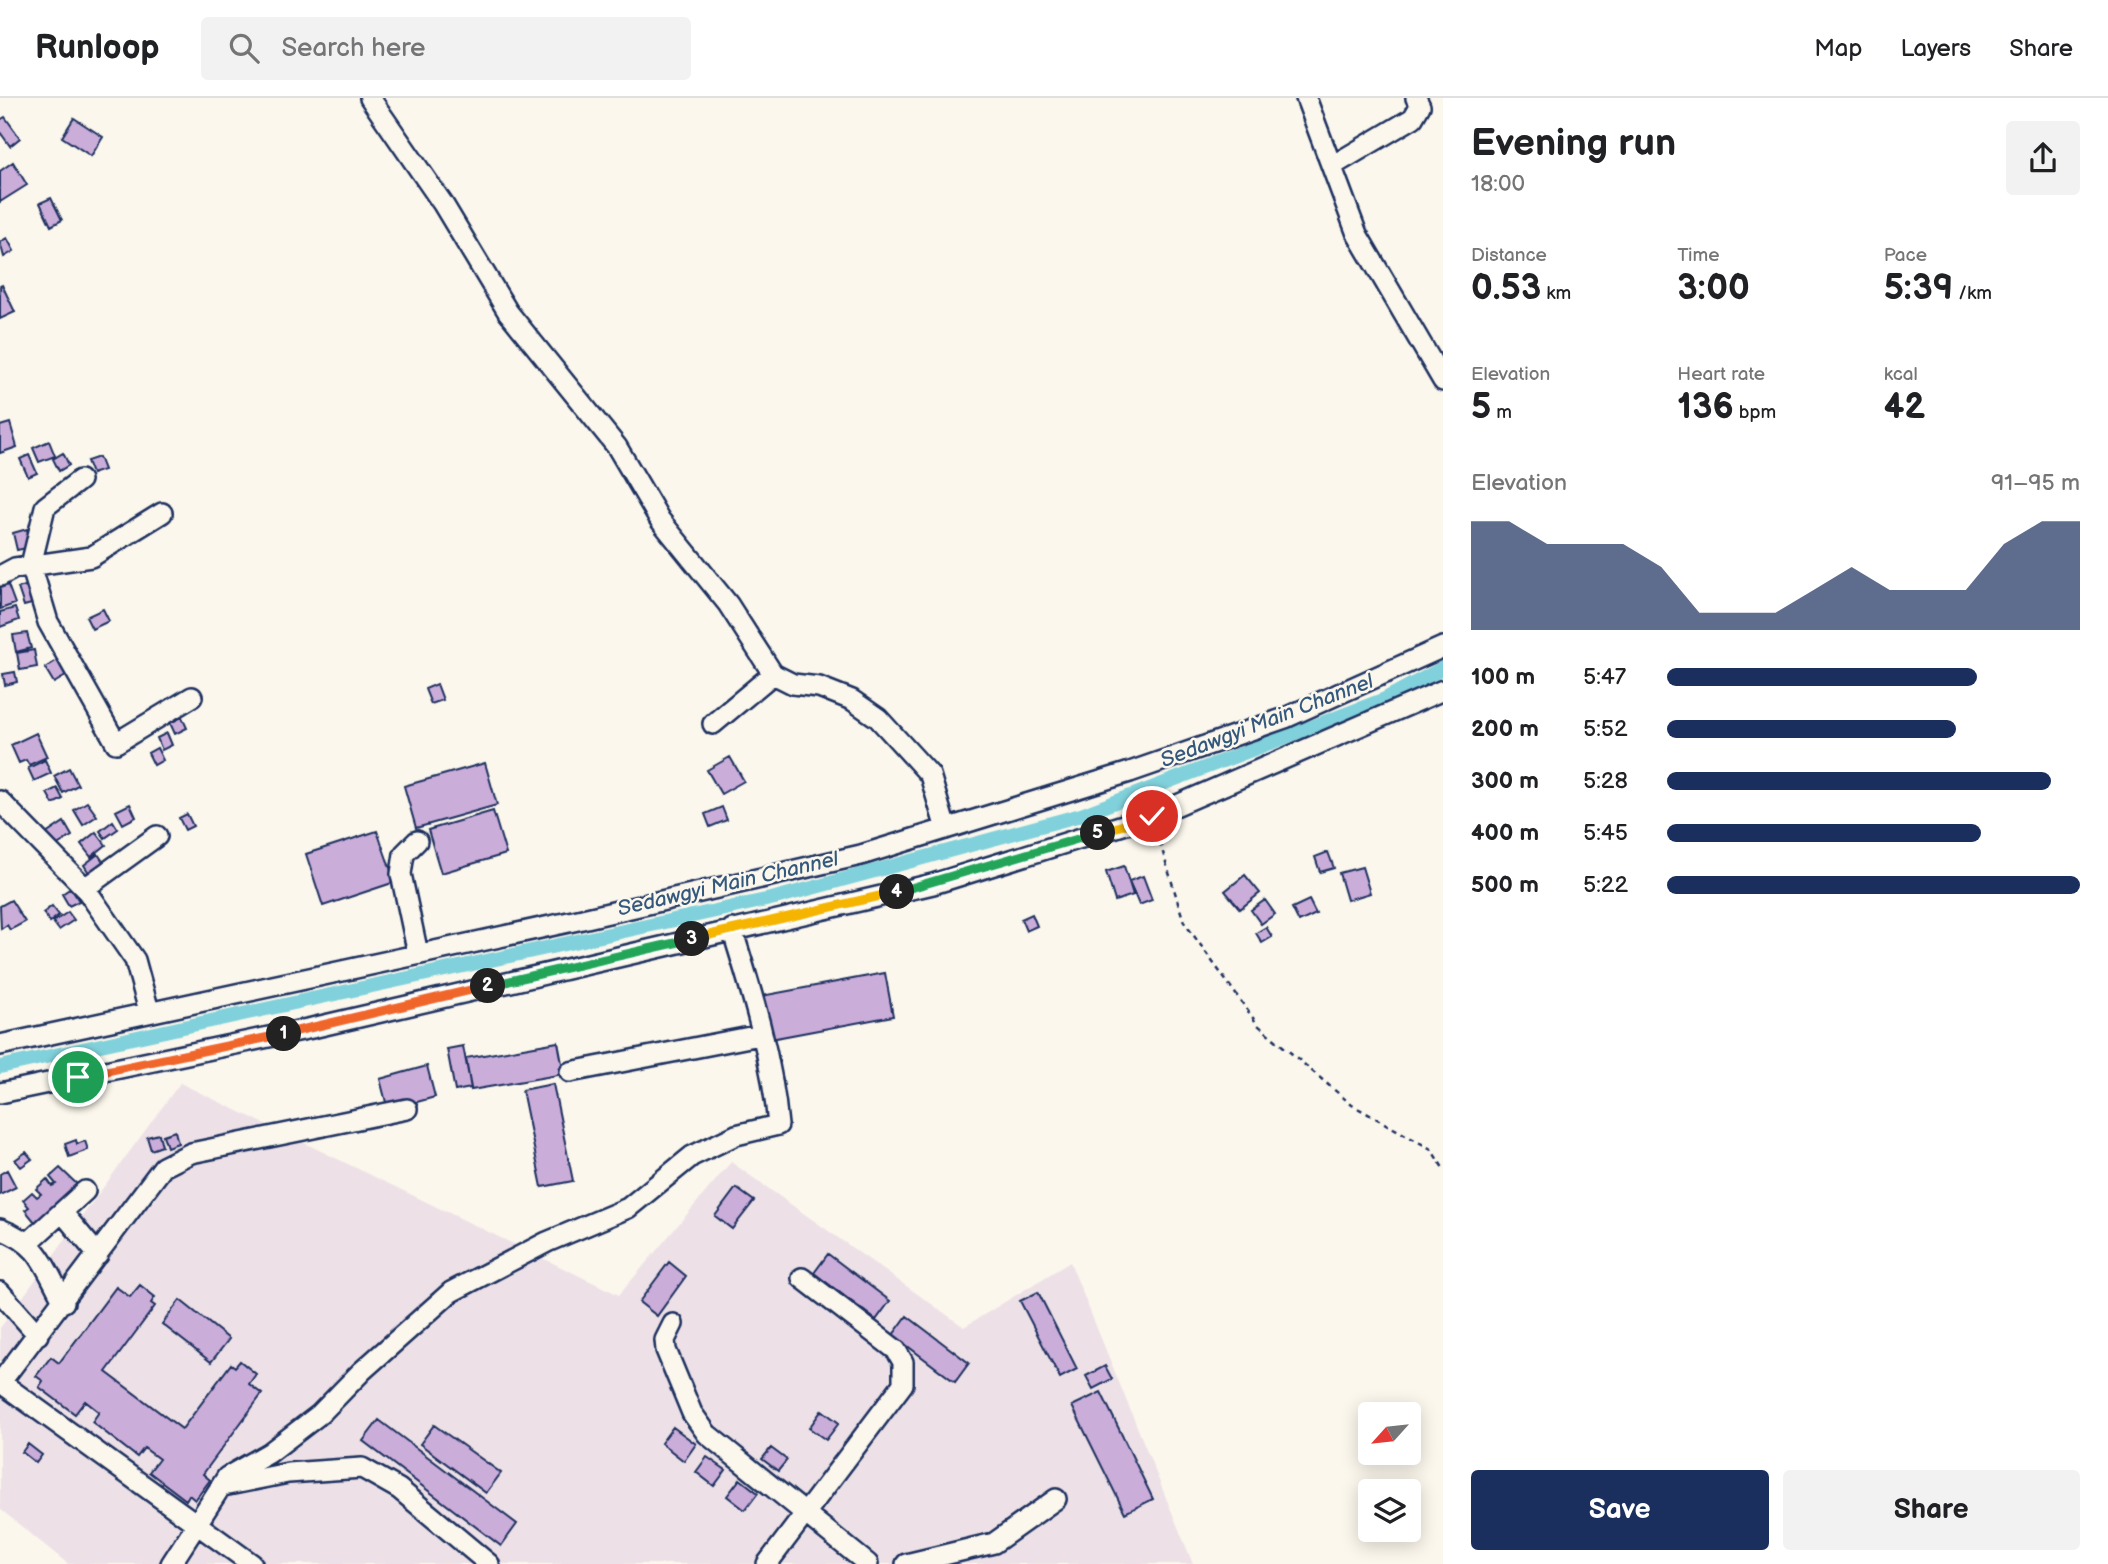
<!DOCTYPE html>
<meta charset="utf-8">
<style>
:root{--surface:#fff;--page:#f2f2f2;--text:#202124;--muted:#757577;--line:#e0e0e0;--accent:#1b2f5e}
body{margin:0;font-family:"Balsamiq Sans",sans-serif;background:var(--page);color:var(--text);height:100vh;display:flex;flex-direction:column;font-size:26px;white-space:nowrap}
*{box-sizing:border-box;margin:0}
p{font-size:23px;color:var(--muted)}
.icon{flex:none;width:38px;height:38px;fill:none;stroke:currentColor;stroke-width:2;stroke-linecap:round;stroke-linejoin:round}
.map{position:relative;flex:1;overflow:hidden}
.drawer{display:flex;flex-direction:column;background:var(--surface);width:665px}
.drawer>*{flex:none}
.needle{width:46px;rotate:243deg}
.tools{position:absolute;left:1358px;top:1304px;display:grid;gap:14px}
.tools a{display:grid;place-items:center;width:63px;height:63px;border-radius:7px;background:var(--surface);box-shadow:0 4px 18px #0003;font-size:35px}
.pin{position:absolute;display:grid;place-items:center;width:60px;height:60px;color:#fff;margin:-30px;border:4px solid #fff;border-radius:50%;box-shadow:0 2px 7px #0007}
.km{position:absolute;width:35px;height:35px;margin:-18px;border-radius:50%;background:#222;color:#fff;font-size:19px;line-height:35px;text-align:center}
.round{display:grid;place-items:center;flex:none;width:74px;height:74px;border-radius:7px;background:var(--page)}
.headline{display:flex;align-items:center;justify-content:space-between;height:119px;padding:0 28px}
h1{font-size:38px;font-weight:700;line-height:52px}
.stats{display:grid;grid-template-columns:repeat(3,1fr);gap:10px;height:119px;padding:7px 28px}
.stats div{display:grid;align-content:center}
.stats b{font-size:35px;font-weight:700}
.stats small{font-size:19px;font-weight:400}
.stats p{font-size:19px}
.chart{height:196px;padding:14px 28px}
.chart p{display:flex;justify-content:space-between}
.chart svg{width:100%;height:126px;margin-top:7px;fill:var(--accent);opacity:.7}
.action{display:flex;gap:14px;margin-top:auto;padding:14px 28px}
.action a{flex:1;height:80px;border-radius:7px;background:var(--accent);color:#fff;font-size:28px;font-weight:700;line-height:80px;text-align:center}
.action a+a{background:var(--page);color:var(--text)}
ul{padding:0 28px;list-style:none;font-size:23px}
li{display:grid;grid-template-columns:112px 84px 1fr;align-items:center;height:52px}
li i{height:18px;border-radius:9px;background:var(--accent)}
header{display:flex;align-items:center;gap:42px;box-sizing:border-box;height:98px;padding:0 35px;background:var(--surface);border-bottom:2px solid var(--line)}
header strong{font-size:33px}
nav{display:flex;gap:38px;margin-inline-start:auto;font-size:24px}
.search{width:490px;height:63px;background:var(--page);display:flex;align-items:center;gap:18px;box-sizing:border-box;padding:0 24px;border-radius:7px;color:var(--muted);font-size:26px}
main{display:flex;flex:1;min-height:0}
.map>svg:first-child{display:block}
</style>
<header>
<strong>Runloop</strong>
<div class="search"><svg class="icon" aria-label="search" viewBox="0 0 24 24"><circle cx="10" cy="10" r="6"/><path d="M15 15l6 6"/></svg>Search here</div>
<nav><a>Map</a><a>Layers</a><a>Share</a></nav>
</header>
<main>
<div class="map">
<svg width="1443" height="1466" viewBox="0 0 1443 1466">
<rect width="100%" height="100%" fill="#fbf7ec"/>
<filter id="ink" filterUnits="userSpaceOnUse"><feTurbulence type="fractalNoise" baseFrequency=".0143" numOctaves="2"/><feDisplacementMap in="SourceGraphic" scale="14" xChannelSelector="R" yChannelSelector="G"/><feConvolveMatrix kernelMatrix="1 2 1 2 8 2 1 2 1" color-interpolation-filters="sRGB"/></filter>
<g filter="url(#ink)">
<path fill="#ede1e7" d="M180 985 619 1197 731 1064 964 1229 1070 1164 1193 1466H68L0 1411V1230Z"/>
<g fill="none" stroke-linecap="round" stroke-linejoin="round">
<path stroke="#80d1db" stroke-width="14" d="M0 969 775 800 1081 717 1385 601 1443 570"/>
</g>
<path fill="#cbadda" stroke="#1b2f5e" stroke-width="2" d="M5 19 20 40 10 48 0 34V22Z
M74 20 103 39 91 58 62 39Z
M13 64 27 87 0 104V73Z
M51 100 62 122 51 128 40 105Z
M7 140 14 153 4 159 0 144Z
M2 187 15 214 0 221V188Z
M10 325 17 349 0 355V328Z
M49 343 55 358 39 364 33 350Z
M63 355 69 367 59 373 53 361Z
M29 357 37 375 28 379 20 361Z
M99 359 104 372 92 376 87 363Z
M27 431 31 449 17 452 13 435Z
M8 487 15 506 0 511V490Z
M29 487 35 505 24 508 18 490Z
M15 510 19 522 0 529V514Z
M103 511 109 523 92 531 86 519Z
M27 535 31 550 16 554 13 537Z
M34 552 37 569 20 572 17 555Z
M59 561 69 576 54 585 45 570Z
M15 574 17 584 5 587 3 576Z
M437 586 443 602 431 606 425 591Z
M182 619 187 630 175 636 170 625Z
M36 635 47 659 29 667 26 662 19 665 11 647Z
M167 635 172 647 162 652 157 640Z
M157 650 163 662 154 667 148 655Z
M730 659 744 683 721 696 707 672Z
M45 662 51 675 34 683 28 670Z
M485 665 497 707 416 730 404 688Z
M69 670 78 687 63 695 54 678Z
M57 690 63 701 53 706 47 695Z
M87 704 97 718 83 727 74 712Z
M130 706 136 719 123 726 116 713Z
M722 709 727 722 710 729 705 716Z
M493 713 506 756 441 775 428 732Z
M187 716 193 728 185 732 179 720Z
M113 723 118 731 105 740 100 733Z
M64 724 72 738 54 749 46 736Z
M377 733 395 784 323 808 306 756Z
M96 734 106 747 91 759 81 746Z
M1328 754 1334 770 1320 774 1315 759Z
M98 756 106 768 91 778 84 767Z
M1124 768 1133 797 1115 803 1106 774Z
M1362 769 1370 795 1347 802 1339 775Z
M1245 777 1260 795 1240 811 1225 793Z
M1143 778 1152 802 1139 807 1129 783Z
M71 790 79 803 69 808 62 796Z
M11 802 25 824 10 832 7 827 1 831 0 808Z
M1265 802 1275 816 1261 826 1251 812Z
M1309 802 1316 816 1299 824 1292 810Z
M52 808 59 817 50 824 43 815Z
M68 814 74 822 59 832 53 824Z
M1032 816 1037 828 1026 833 1021 821Z
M1266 829 1272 839 1262 845 1256 835Z
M885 875 893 918 765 942 756 899Z
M558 944 564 976 471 992 466 960Z
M463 948 471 990 455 993 447 951Z
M427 968 435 999 388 1012 380 981Z
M553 986 573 1083 542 1089 522 992Z
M175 1033 178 1045 167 1049 163 1037Z
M159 1036 162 1048 151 1052 147 1039Z
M76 1042 77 1046 85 1043 88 1052 69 1059 65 1046Z
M26 1054 32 1061 21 1069 15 1062Z
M60 1070 82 1091 39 1129 25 1112 29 1109 23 1102 32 1094 37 1099 41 1096 36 1091 47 1081 52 1088 56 1086 50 1079Z
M7 1072 16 1089 0 1097V1076Z
M736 1090 754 1103 732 1131 715 1118Z
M828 1156 890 1203 876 1222 814 1175Z
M669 1164 686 1178 657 1218 639 1204Z
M140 1187 155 1199 151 1205 155 1208 106 1274 182 1331 231 1266 235 1269 240 1263 256 1276 249 1286 262 1296 203 1376 210 1382 195 1402 189 1397 186 1402 149 1374 159 1361 144 1350 137 1359 92 1324 99 1314 85 1303 75 1316 39 1289 43 1283 36 1278 51 1259 59 1265 116 1189 130 1199Z
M1038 1194 1077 1271 1060 1280 1020 1203Z
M180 1202 229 1241 211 1264 162 1226Z
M907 1218 969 1265 955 1284 893 1237Z
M1105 1268 1112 1281 1093 1291 1086 1278Z
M1101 1294 1153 1401 1125 1415 1072 1308Z
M822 1312 839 1325 826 1342 809 1330Z
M379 1322 517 1426 501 1448 363 1343Z
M434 1327 501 1375 486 1395 420 1346Z
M673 1329 696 1346 684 1363 661 1345Z
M28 1346 42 1357 36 1365 22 1354Z
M771 1350 787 1362 778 1373 762 1361Z
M707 1359 726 1372 714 1388 696 1374Z
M740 1381 758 1395 745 1412 727 1398Z"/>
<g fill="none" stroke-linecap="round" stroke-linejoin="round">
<g stroke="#1b2f5e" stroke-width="24">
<path id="minor" d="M370 0 443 106 508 214 617 349 660 422 728 506 773 576 793 586 819 589 852 602 878 620 930 677 946 731
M1306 0 1357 136 1443 283
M1332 68 1413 20 1420 8 1416 0
M80 382 45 409 31 467 48 524 116 645 192 599
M0 478 15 470 91 459 162 415
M713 626 773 576
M0 703 85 790 135 862 149 913
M417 743 404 756 401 776 418 856
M85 790 157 738
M0 947 578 822 861 757 1130 674 1285 620 1443 549
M570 974 760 937
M0 995 312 930 933 786 1152 718 1443 592
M62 1114 98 1157
M0 1131C41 1146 44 1168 64 1204
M29 1144 85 1093
M0 1194 38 1237
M673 1226 665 1242 666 1252 692 1315 707 1336 868 1466
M0 1284 252 1466
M0 1285 163 1069 191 1055 407 1011
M223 1388 288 1375 362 1370 399 1391 489 1466
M171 1466 227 1379 269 1355 320 1316 362 1273 451 1194 547 1144 628 1110 692 1058 736 1037 778 1027C772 961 752 894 732 831
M767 1466 903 1286V1264L896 1252 802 1180
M906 1466 994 1445 1056 1401"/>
</g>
<path stroke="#1b2f5e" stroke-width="2.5" stroke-dasharray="5 5" stroke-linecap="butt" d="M1157 735 1184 824 1258 927 1352 1007 1431 1051 1443 1070"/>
<use href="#minor" stroke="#fbf7ec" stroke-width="19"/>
</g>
</g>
<g fill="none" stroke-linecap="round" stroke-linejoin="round" filter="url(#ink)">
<g stroke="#fff" stroke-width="14">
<path id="split-1" d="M78 979 284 936"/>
</g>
<g stroke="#fff" stroke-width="14">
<path id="split-2" d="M284 936 488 888"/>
</g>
<g stroke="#fff" stroke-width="14">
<path id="split-3" d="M488 888 692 841"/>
</g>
<g stroke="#fff" stroke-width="14">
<path id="split-4" d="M692 841 897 794"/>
</g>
<g stroke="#fff" stroke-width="14">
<path id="split-5" d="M897 794 1098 735"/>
</g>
<g stroke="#fff" stroke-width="14">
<path id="split-6" d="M1098 735 1152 718"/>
</g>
<use href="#split-1" stroke="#f0652b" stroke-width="9"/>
<use href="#split-2" stroke="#f0652b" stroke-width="9"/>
<use href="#split-3" stroke="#22a559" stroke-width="9"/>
<use href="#split-4" stroke="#f5b400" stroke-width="9"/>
<use href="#split-5" stroke="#22a559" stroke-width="9"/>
<use href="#split-6" stroke="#f5b400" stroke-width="9"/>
</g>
<g text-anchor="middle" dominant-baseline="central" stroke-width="5" stroke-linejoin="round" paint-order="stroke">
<g font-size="21" font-style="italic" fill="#34587d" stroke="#fbf7ec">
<text transform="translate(1267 623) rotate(-21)">Sedawgyi Main Channel</text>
<text transform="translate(728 786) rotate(-13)">Sedawgyi Main Channel</text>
</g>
</g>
</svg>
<div class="tools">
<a><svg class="needle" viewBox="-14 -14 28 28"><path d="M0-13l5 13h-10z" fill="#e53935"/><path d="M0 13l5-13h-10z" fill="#757577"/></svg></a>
<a><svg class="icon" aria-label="layers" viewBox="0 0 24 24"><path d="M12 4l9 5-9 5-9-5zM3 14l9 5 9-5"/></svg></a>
</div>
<div class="pin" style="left:78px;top:979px;background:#1e9e55"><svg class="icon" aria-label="arrive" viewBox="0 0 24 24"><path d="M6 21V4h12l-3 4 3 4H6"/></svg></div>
<div class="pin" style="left:1152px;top:718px;background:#d93025"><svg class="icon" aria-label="check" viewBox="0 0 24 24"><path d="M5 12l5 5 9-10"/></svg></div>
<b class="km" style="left:284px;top:936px">1</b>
<b class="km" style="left:488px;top:888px">2</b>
<b class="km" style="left:692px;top:841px">3</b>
<b class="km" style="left:897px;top:794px">4</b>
<b class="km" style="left:1098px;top:735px">5</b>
</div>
<section class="drawer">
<div class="headline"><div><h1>Evening run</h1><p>18:00</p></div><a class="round"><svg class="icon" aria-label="share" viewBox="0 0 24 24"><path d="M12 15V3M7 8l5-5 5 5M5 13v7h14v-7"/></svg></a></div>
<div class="stats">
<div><p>Distance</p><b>0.53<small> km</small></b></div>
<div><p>Time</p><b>3:00</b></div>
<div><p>Pace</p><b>5:39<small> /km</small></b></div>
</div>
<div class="stats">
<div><p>Elevation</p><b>5<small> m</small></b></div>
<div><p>Heart rate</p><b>136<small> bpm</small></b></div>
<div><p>kcal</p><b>42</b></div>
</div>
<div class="chart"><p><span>Elevation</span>91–95 m</p>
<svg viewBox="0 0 160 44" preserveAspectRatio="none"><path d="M0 44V6L10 6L20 14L30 14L40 14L50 22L60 38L70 38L80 38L90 30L100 22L110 30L120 30L130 30L140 14L150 6L160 6V44z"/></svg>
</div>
<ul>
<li><b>100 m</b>5:47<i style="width:75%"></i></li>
<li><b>200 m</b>5:52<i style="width:70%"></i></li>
<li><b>300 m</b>5:28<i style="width:93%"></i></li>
<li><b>400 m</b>5:45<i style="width:76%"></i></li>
<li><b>500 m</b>5:22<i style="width:100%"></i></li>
</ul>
<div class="action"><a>Save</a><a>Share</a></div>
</section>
</main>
